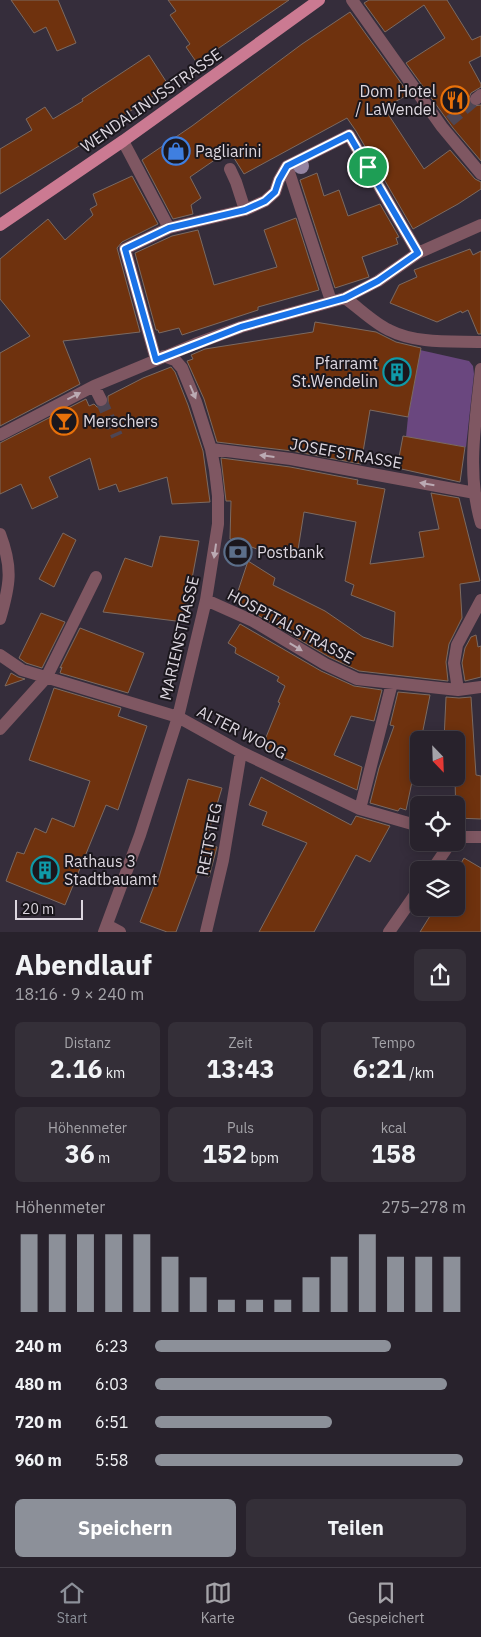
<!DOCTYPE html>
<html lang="de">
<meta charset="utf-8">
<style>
:root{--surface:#28222c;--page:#342f38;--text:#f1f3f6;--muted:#a5a4a9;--line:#443f48;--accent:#8c9099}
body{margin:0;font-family:"IBM Plex Sans",sans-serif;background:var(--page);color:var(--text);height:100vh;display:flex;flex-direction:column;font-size:19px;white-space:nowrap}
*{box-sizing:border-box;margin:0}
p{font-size:16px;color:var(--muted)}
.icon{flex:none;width:28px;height:28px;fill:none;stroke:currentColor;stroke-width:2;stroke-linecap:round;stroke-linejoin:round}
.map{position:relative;height:932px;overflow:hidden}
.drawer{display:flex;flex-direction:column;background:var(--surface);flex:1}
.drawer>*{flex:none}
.needle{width:32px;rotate:157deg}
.controls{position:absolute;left:410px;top:731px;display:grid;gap:10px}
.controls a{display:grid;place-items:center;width:55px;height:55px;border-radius:8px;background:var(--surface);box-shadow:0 2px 12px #0003,0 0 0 1px var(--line);font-size:25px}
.scale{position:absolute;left:15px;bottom:12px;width:68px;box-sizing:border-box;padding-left:5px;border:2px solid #dcd6df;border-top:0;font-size:14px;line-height:18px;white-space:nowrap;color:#dcd6df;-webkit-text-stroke:4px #1b171d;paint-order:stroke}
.pin{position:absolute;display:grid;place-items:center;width:42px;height:42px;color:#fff;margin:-21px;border:2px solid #fff;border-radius:50%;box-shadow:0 1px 5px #0007}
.round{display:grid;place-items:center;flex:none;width:52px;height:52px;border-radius:8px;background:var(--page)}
.headline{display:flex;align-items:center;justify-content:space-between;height:85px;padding:0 15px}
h1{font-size:28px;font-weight:700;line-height:38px}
.stats{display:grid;grid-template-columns:repeat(3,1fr);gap:8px;height:85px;padding:5px 15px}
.stats div{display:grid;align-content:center;border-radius:8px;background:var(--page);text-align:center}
.stats b{font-size:25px;font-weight:700}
.stats small{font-size:14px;font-weight:400}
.stats p{font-size:14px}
.chart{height:140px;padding:10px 15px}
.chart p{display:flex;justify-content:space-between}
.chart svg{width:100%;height:90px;margin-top:5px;stroke:var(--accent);stroke-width:6}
.primary-button{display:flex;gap:10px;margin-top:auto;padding:10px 15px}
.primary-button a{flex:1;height:58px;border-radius:8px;background:var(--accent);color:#fff;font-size:20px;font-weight:700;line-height:58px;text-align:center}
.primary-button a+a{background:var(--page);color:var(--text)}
ul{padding:0 15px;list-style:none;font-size:16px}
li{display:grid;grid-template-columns:80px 60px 1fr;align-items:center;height:38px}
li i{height:12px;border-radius:6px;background:var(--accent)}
.dock{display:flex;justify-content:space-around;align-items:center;height:70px;border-top:1px solid var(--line);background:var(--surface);font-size:14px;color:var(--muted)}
.dock a{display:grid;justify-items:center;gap:2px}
.dock .current{color:var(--accent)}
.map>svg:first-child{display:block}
</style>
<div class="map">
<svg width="481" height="932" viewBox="0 0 481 932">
<rect width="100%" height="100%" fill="#352d3b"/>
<path fill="#6a477f" d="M420 350 469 361 473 366 474 374 466 447 406 437 408 417Z"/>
<path fill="#6f320e" stroke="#7c6a61" d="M11 0H58L76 43 57 51 46 27 34 33Z
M168 0H289L197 63 186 47 190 44 170 15 176 11Z
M369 0H447L472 40 481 36V56L469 62 481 84V87L471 93 468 100 473 106 481 105V161L453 128 406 63 445 38 424 5 385 32 364 3Z
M350 12 409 94 384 108 424 169 450 150 475 179 481 182V189L458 204 413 229 356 131 347 118 244 174 229 150 190 177 201 198 191 205 193 214 173 219 142 160 192 126 302 44Z
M149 55 169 86 101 130 102 132 0 194V149L32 130 26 119 45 107 53 119 83 101 82 99Z
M317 173 324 196 339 190 348 216 380 204 399 237 396 238 398 244 362 257 369 277 335 288 300 180Z
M132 176 158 224 122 242 117 248 140 332 63 341 80 384 0 426V353L30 336 0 299V259L48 219 65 240 93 215 90 209 97 205 93 194Z
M296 218 319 290 258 307V310L182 335 179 328 159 333 158 330H156L135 253 172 236 198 230 214 285 277 267 264 230Z
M470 249 473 255 481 251V334H478L468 310 462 313 461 311 437 322 390 303 399 285 417 277 414 270Z
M315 322 376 332 396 342 421 348 408 417 370 410 361 464 292 451 217 442 204 399 187 361 193 359 191 355 205 349 313 332Z
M171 367 175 372 188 405 203 451 210 502 172 504 167 477 119 492 116 484 99 490 90 458 49 477 58 497 32 509 21 484 0 494V443L86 399 89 406 94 404 97 407H104L108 404V396L143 378Z
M403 436 465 447 460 482 397 468Z
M221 458 290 467 358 480 357 484 385 489 370 564 424 557 419 532 439 529 431 493 459 498 480 581 460 584 462 618 449 644 446 662 448 681 359 671 329 657 249 610 250 608 235 600 248 561 275 578 273 585 325 611 363 637 393 647 395 612 351 595 354 585 345 581 356 522 304 512 297 556 283 552 281 558 230 539 231 501H226Z
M63 533 76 540 54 587 39 579Z
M160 536 199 541 184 622 103 612 125 558 152 567Z
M41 613 65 622 42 668 26 663 19 658Z
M240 624 321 671 354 686 382 690 374 721 351 716 334 755 362 767 357 790 271 752 272 751 262 747 280 703 278 702 285 686 277 681 279 677 235 653 236 648 228 643Z
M80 628 144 653 128 693 60 673 62 667 60 668Z
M476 635 478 647 481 646V677L465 681 462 663 465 648 471 637Z
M11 673 18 677 25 679 5 686Z
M54 688 121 708 118 716 147 726 118 810 106 805 65 905 6 881 17 852 24 854 35 828 46 833 52 818 74 827 90 781 29 760Z
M398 692 430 695 421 740H419V749L406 810 400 808 398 811 370 803 379 768 394 726 390 725Z
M446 697 459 698 471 697 476 775 481 776V819L456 818 455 778H456V740H444Z
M261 777 351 825 356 816 390 826 370 862 356 855 314 932H259L307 843 262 825 267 812 249 805Z
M188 779 222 788 205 844 217 847 209 877 198 873 176 932H167L140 922 154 886 156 887Z
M464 858 481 868V932H420L435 908H456V872Z"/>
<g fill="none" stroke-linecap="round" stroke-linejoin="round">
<path stroke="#4e4654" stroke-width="12" stroke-dasharray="12 6" stroke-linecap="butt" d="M450 121 476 99
M101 400 117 436"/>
<path stroke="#7f5762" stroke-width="12" d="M352 0 442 127 481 174
M476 99 481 95
M123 141 169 228
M287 166 331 301
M230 169 236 182 245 210
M345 298C359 308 374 323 389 330 416 344 452 341 481 342
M156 360 125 249 169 228 245 210 265 201 275 192 279 180 287 166 349 135 418 253
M481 369C476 419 466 473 481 523
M94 386 101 400
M0 435 94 386 195 344 241 327 345 298 378 281 418 253 481 225
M211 449 291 459 475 493
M0 534C13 568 10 585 0 619
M206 600 253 621 325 664 357 679 458 690 481 687
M0 655 22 670 178 717 241 752 360 809 419 826
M458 690 454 663 457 645 481 600
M0 729 46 678 96 577
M360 809 392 683
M456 837H481
M432 870 451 842
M107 925 120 932
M104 932 140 835 178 717 206 600 218 524V496L215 470 211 449 196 402 182 368 175 360 164 356
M206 932 223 860 241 752
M389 932 419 889"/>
<path stroke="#cb7a92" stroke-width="12" d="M0 225 123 141 319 0"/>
</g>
<circle fill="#9584a1" cx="301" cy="166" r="8"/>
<defs><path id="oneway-solid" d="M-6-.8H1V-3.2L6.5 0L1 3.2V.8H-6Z" transform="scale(1.25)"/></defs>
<g fill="#bbaab3">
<use href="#oneway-solid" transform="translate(193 392) rotate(67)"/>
<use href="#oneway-solid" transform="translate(74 396) rotate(-27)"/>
<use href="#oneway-solid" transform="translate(267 456) rotate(-173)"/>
<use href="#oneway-solid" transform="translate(427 484) rotate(-170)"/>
<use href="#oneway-solid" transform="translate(215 551) rotate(98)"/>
<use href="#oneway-solid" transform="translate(296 647) rotate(31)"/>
</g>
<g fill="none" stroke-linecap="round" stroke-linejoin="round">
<g stroke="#fff" stroke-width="10">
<path id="route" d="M349 135 418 253 378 281 345 298 241 327 156 360 125 249 169 228 245 210 265 201 275 192 279 180 287 166Z"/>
</g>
<use href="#route" stroke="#1a73e8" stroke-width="6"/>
</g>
<defs>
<g id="restaurant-ring" transform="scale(1.4375)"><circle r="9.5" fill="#1b171d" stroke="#e8710a" stroke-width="1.5"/><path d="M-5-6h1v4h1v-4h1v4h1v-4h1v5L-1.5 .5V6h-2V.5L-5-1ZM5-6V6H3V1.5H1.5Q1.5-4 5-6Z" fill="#e8710a"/></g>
<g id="shop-ring" transform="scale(1.4375)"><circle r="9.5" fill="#1b171d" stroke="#3f7fe0" stroke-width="1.5"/><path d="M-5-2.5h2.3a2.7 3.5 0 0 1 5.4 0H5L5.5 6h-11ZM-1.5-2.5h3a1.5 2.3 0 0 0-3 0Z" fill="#3f7fe0"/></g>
<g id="building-ring" transform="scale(1.4375)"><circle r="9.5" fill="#1b171d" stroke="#0f9aa8" stroke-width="1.5"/><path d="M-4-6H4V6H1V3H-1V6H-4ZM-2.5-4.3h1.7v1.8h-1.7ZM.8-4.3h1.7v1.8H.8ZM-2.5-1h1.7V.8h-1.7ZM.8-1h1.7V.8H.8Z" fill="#0f9aa8"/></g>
<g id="bar-ring" transform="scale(1.4375)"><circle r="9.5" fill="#1b171d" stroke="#e8710a" stroke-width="1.5"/><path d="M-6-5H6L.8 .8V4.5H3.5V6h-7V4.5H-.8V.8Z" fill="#e8710a"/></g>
<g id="bank-ring" transform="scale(1.4375)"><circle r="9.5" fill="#1b171d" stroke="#5c6f8a" stroke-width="1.5"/><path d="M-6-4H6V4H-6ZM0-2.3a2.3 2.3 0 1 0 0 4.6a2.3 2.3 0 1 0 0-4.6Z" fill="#5c6f8a"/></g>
</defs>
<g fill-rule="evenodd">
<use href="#restaurant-ring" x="455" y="100"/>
<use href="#shop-ring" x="176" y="151"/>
<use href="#building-ring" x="397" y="372"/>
<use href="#bar-ring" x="64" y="421"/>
<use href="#bank-ring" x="238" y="552"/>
<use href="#building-ring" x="45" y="870"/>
</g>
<g text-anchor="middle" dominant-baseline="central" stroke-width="4" stroke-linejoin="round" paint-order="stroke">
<g font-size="16" fill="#dcd6df" stroke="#1b171d" text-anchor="start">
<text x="436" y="91" text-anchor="end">Dom Hotel<tspan x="436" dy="18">/ LaWendel</tspan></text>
<text x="195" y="151">Pagliarini</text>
<text x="378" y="363" text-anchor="end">Pfarramt<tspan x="378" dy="18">St.Wendelin</tspan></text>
<text x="83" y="421">Merschers</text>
<text x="257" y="552">Postbank</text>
<text x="64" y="861">Rathaus 3<tspan x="64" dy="18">Stadtbauamt</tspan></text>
</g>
<g font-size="16" fill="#dcd6df" stroke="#1b171d">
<text transform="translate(151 100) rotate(-35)">WENDALINUSSTRASSE</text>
<text transform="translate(346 453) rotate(10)">JOSEFSTRASSE</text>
<text transform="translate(291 626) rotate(28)">HOSPITALSTRASSE</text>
<text transform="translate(179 638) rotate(-77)">MARIENSTRASSE</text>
<text transform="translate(242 732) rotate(27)">ALTER WOOG</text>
<text transform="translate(209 839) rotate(-79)">REITSTEG</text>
</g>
</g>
</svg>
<div class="controls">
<a><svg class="needle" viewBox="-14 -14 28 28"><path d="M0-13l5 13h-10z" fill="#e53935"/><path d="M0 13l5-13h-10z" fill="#a5a4a9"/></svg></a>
<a><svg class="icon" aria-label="locate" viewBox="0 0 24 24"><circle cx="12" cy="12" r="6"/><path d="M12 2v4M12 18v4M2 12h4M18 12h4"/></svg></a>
<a><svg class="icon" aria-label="layers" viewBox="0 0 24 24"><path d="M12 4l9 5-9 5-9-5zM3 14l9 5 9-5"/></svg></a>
</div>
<div class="scale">20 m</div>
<div class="pin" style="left:368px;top:167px;background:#1e9e55"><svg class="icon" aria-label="arrive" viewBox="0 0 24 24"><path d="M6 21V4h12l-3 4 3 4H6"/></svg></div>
</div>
<section class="drawer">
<div class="headline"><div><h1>Abendlauf</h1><p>18:16 · 9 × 240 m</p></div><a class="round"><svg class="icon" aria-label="share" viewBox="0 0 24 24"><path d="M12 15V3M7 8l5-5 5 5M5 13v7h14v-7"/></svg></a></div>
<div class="stats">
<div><p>Distanz</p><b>2.16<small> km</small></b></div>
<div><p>Zeit</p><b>13:43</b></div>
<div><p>Tempo</p><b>6:21<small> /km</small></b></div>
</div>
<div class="stats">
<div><p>Höhenmeter</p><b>36<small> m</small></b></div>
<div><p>Puls</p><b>152<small> bpm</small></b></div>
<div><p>kcal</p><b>158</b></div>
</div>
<div class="chart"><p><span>Höhenmeter</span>275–278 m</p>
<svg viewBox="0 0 160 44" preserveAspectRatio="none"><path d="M5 44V6M15 44V6M25 44V6M35 44V6M45 44V6M55 44V17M65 44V27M75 44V38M85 44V38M95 44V38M105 44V27M115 44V17M125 44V6M135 44V17M145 44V17M155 44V17"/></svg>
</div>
<ul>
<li><b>240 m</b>6:23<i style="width:76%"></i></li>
<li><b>480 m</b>6:03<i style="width:94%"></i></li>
<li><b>720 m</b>6:51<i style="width:57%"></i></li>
<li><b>960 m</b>5:58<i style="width:99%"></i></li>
</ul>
<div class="primary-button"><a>Speichern</a><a>Teilen</a></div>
</section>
<nav class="dock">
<a class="current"><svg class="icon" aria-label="home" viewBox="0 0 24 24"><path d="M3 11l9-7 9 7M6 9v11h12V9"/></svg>Start</a>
<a><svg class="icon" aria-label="map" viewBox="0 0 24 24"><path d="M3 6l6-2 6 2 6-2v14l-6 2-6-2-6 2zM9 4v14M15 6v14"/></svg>Karte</a>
<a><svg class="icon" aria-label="saved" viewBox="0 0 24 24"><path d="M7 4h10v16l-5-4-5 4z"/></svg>Gespeichert</a>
</nav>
